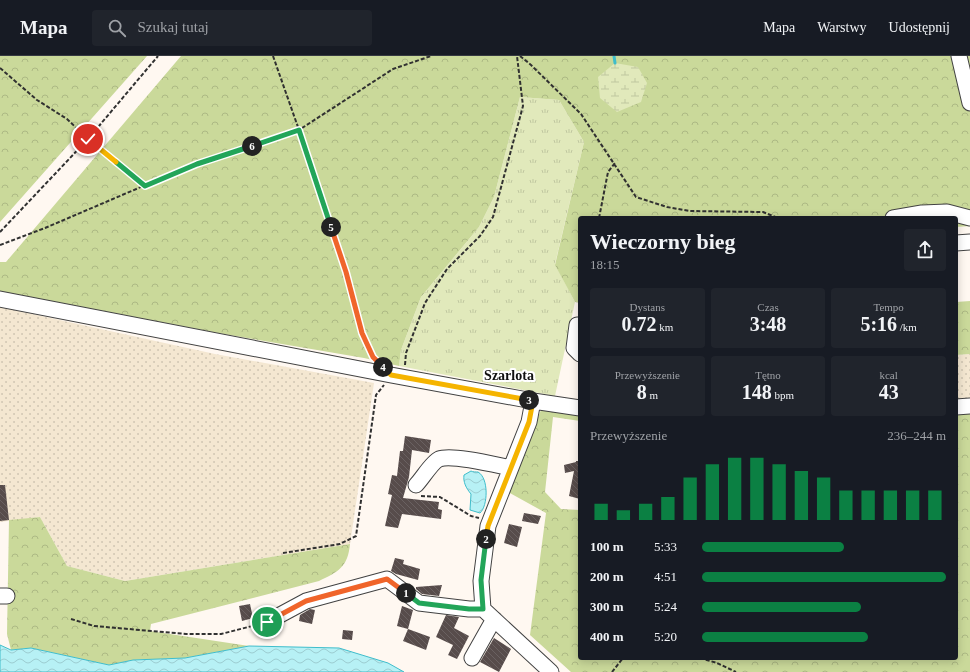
<!DOCTYPE html>
<html lang="pl">
<meta charset="utf-8">
<style>
:root{--surface:#171b24;--page:#20242c;--text:#f1f3f6;--muted:#9ea1a6;--line:#363941;--accent:#0b8043}
body{margin:0;font-family:"Times New Roman",serif;background:var(--page);color:var(--text);height:100vh;display:flex;flex-direction:column;font-size:15px;white-space:nowrap}
*{box-sizing:border-box;margin:0}
p{font-size:13px;color:var(--muted)}
.icon{flex:none;width:22px;height:22px;fill:none;stroke:currentColor;stroke-width:2;stroke-linecap:round;stroke-linejoin:round}
.map{position:relative;flex:1;overflow:hidden}
.side{position:absolute;left:578px;top:160px;width:380px;height:444px;display:flex;flex-direction:column;background:var(--surface);border-radius:4px;box-shadow:0 2px 10px #0003}
.side>*{flex:none}
.pin{position:absolute;display:grid;place-items:center;width:34px;height:34px;color:#fff;margin:-17px;border:2px solid #fff;border-radius:50%;box-shadow:0 1px 4px #0007}
.km{position:absolute;width:20px;height:20px;margin:-10px;border-radius:50%;background:#222;color:#fff;font-size:11px;line-height:20px;text-align:center}
.round{display:grid;place-items:center;flex:none;width:42px;height:42px;border-radius:4px;background:var(--page)}
.overview{display:flex;align-items:center;justify-content:space-between;height:68px;padding:0 12px}
h1{font-size:22px;font-weight:800;line-height:30px}
.metrics{display:grid;grid-template-columns:repeat(3,1fr);gap:6px;height:68px;padding:4px 12px}
.metrics div{display:grid;align-content:center;border-radius:4px;background:var(--page);text-align:center}
.metrics b{font-size:20px;font-weight:800}
.metrics small{font-size:11px;font-weight:400}
.metrics p{font-size:11px}
.chart{height:112px;padding:8px 12px}
.chart p{display:flex;justify-content:space-between}
.chart svg{width:100%;height:72px;margin-top:4px;stroke:var(--accent);stroke-width:6}
ul{padding:0 12px;list-style:none;font-size:13px}
li{display:grid;grid-template-columns:64px 48px 1fr;align-items:center;height:30px}
li i{height:10px;border-radius:5px;background:var(--accent)}
header{display:flex;align-items:center;gap:24px;box-sizing:border-box;height:56px;padding:0 20px;background:var(--surface);border-bottom:1px solid var(--line)}
header strong{font-size:19px}
nav{display:flex;gap:22px;margin-inline-start:auto;font-size:14px}
.search{width:280px;height:36px;background:var(--page);display:flex;align-items:center;gap:10px;box-sizing:border-box;padding:0 14px;border-radius:4px;color:var(--muted);font-size:15px}
.map>svg:first-child{display:block}
</style>
<header>
<strong>Mapa</strong>
<div class="search"><svg class="icon" aria-label="search" viewBox="0 0 24 24"><circle cx="10" cy="10" r="6"/><path d="M15 15l6 6"/></svg>Szukaj tutaj</div>
<nav><a>Mapa</a><a>Warstwy</a><a>Udostępnij</a></nav>
</header>
<div class="map">
<svg width="970" height="616" viewBox="0 0 970 616">
<defs>
<pattern id="farmland-dots" width="8" height="8" patternUnits="userSpaceOnUse"><rect width="8" height="8" fill="#f4e7d1"/><path d="M2 2h.1M6 6h.1" fill="none" stroke="#d0c5b2" stroke-width="1.8" stroke-linecap="round"/></pattern>
<pattern id="grass-tufts" width="24" height="20" patternUnits="userSpaceOnUse"><rect width="24" height="20" fill="#e1e9bb"/><path d="M3 7l-1-3M5 7V3M7 7l1-3M15 17l-1-3M17 17v-4M19 17l1-3" fill="none" stroke="#c0c7a0"/></pattern>
<pattern id="forest-crowns" width="20" height="18" patternUnits="userSpaceOnUse"><rect width="20" height="18" fill="#cad99a"/><path d="M2 6a3 3 0 1 1 6 0M12 15a3 3 0 1 1 6 0" fill="none" stroke="#acb984"/></pattern>
<pattern id="wetland-marsh" width="20" height="14" patternUnits="userSpaceOnUse"><rect width="20" height="14" fill="#e1e9bb"/><path d="M1 5h8M5 5V1M11 12h8M15 12V8" fill="none" stroke="#c0c7a0"/></pattern>
<pattern id="water-waves" width="16" height="10" patternUnits="userSpaceOnUse"><rect width="16" height="10" fill="#b7f1f5"/><path d="M0 5q4-4 8 0t8 0" fill="none" stroke="#9ccdd1"/></pattern>
<pattern id="building-back-hatch" width="6" height="6" patternUnits="userSpaceOnUse"><rect width="6" height="6" fill="#574c4b"/><path d="M-1 5l2 2M0 0l6 6M5-1l2 2" fill="none" stroke="#6a6161"/></pattern>
</defs>
<rect width="100%" height="100%" fill="#fff8f1"/>
<path fill="url(#farmland-dots)" d="M0 251 215 298 374 327 350 488 125 525 67 510 40 461 0 466Z
M970 298V357L956 358V299Z"/>
<path fill="url(#grass-tufts)" d="M520 41 559 44 584 86 555 208 575 246 555 340 399 310 401 294 421 241 479 171 494 141Z"/>
<path fill="url(#forest-crowns)" d="M0 0H147L0 166Z
M181 0H970V170L956 171V162H580V247L575 246 555 209 584 86 559 44 520 41 494 141 479 171 421 241 401 294 399 310 364 302 218 277 0 235V206H6Z
M970 245V298L956 299V246Z
M541 354 580 359V365L553 361 545 436 561 453 580 454V602H956V358L970 357V616H571L530 579 546 457 508 436Z
M40 461 67 510 125 525 350 488C348 511 338 516 319 525L151 568 150 575 249 590 185 602 133 604 109 609 31 592 11 594 7 578 9 464Z"/>
<path fill="url(#wetland-marsh)" d="M615 7 638 11 647 27 641 46 617 56 600 42 598 21Z"/>
<path fill="url(#water-waves)" stroke="#3fbdcb" d="M471 415C472 416 477 416 478 416 489 422 488 450 480 457L470 454 471 438C466 432 463 426 464 419Z
M0 589 11 594 31 592 109 609 133 604 185 602 249 590 339 592 388 607 404 616H0Z"/>
<g fill="none" stroke-linecap="round" stroke-linejoin="round">
<path stroke="#3fbdcb" stroke-width="3" d="M614 0 615 7"/>
</g>
<path fill="url(#building-back-hatch)" d="M405 380 431 384 429 397 412 394 409 421 403 442 439 446 438 453 442 454 441 463 402 458 398 472 385 470 392 439 388 438 392 419 397 420 400 395H403Z
M576 405H580V443L569 440 574 415 565 417 564 409 576 406Z
M0 429H5L9 464 0 465Z
M524 457 541 460 538 468 522 465Z
M509 468 522 471 517 491 504 487Z
M395 502 404 504 403 508 420 513 418 524 396 518 391 515Z
M442 529 439 540 422 538 416 533V531Z
M250 548 253 562 242 565 239 550Z
M402 550 413 554 408 573 397 570Z
M310 553 315 554 312 568 299 565 300 559Z
M446 559 459 561 454 572 469 580 457 603 448 599 453 589 436 581Z
M408 573 430 581 426 594 403 585Z
M343 574 353 575 352 584 342 583Z
M494 582 511 593 499 616 480 606Z"/>
<g fill="none" stroke-linecap="round" stroke-linejoin="round">
<g stroke="#424242" stroke-width="17">
<path id="minor" d="M959 0 970 47
M893 162 922 157 947 156 970 162
M956 187 970 186
M0 243 391 319 533 345 580 352
M577 269 574 292 580 298
M533 345 529 366 488 470 481 525 483 553 551 616
M956 351 970 350
M416 429C422 423 432 406 439 403 452 398 496 409 511 412
M0 540H7
M267 566 306 545 387 523 419 547 469 553H483
M472 602 494 563"/>
</g>
<path stroke="#313131" stroke-width="2" stroke-dasharray="4 2" stroke-linecap="butt" d="M273 0 299 74 346 216 362 277 373 301 376 303
M520 0 531 9 581 58 636 141 667 151 690 155 763 156 778 162
M0 12 37 44 67 63 88 83 145 129
M599 162 608 116 615 107
M0 176 88 83 158 0
M0 189 45 172 197 107 299 74 393 13 431 0
M405 309 406 297 425 247 447 213 480 180 493 161 523 50 517 0
M421 440 440 441 471 460 479 462
M283 497 340 488 356 480 376 339 384 329
M71 563 94 570 186 578H221L256 569
M700 602 717 607 736 616
M612 616 623 602"/>
<use href="#minor" stroke="#fff" stroke-width="15"/>
</g>
<g fill="none" stroke-linecap="round" stroke-linejoin="round">
<g stroke="#fff" stroke-width="8">
<path id="split-1" d="M267 566 306 545 387 523 406 537"/>
</g>
<g stroke="#fff" stroke-width="8">
<path id="split-2" d="M406 537 419 547 469 553H483L481 524 486 483"/>
</g>
<g stroke="#fff" stroke-width="8">
<path id="split-3" d="M486 483 488 470 529 366 533 345 529 344"/>
</g>
<g stroke="#fff" stroke-width="8">
<path id="split-4" d="M383 311 391 319 529 344"/>
</g>
<g stroke="#fff" stroke-width="8">
<path id="split-5" d="M331 171 346 216 362 277 373 301 383 311"/>
</g>
<g stroke="#fff" stroke-width="8">
<path id="split-6" d="M252 90 299 74 331 171"/>
</g>
<g stroke="#fff" stroke-width="8">
<path id="split-7" d="M116 106 145 130 197 108 252 90"/>
</g>
<g stroke="#fff" stroke-width="8">
<path id="split-8" d="M88 83 116 106"/>
</g>
<use href="#split-1" stroke="#f0652b" stroke-width="5"/>
<use href="#split-2" stroke="#22a559" stroke-width="5"/>
<use href="#split-3" stroke="#f5b400" stroke-width="5"/>
<use href="#split-4" stroke="#f5b400" stroke-width="5"/>
<use href="#split-5" stroke="#f0652b" stroke-width="5"/>
<use href="#split-6" stroke="#22a559" stroke-width="5"/>
<use href="#split-7" stroke="#22a559" stroke-width="5"/>
<use href="#split-8" stroke="#f5b400" stroke-width="5"/>
</g>
<g text-anchor="middle" dominant-baseline="central" stroke-width="4" stroke-linejoin="round" paint-order="stroke">
<g font-size="14" font-weight="bold" fill="#0f0f0f" stroke="#fff">
<text x="509" y="319">Szarlota</text>
</g>
</g>
</svg>
<div class="pin" style="left:267px;top:566px;background:#1e9e55"><svg class="icon" aria-label="arrive" viewBox="0 0 24 24"><path d="M6 21V4h12l-3 4 3 4H6"/></svg></div>
<div class="pin" style="left:88px;top:83px;background:#d93025"><svg class="icon" aria-label="check" viewBox="0 0 24 24"><path d="M5 12l5 5 9-10"/></svg></div>
<b class="km" style="left:406px;top:537px">1</b>
<b class="km" style="left:486px;top:483px">2</b>
<b class="km" style="left:529px;top:344px">3</b>
<b class="km" style="left:383px;top:311px">4</b>
<b class="km" style="left:331px;top:171px">5</b>
<b class="km" style="left:252px;top:90px">6</b>
<section class="side">
<div class="overview"><div><h1>Wieczorny bieg</h1><p>18:15</p></div><a class="round"><svg class="icon" aria-label="share" viewBox="0 0 24 24"><path d="M12 15V3M7 8l5-5 5 5M5 13v7h14v-7"/></svg></a></div>
<div class="metrics">
<div><p>Dystans</p><b>0.72<small> km</small></b></div>
<div><p>Czas</p><b>3:48</b></div>
<div><p>Tempo</p><b>5:16<small> /km</small></b></div>
</div>
<div class="metrics">
<div><p>Przewyższenie</p><b>8<small> m</small></b></div>
<div><p>Tętno</p><b>148<small> bpm</small></b></div>
<div><p>kcal</p><b>43</b></div>
</div>
<div class="chart"><p><span>Przewyższenie</span>236–244 m</p>
<svg viewBox="0 0 160 44" preserveAspectRatio="none"><path d="M5 44V34M15 44V38M25 44V34M35 44V30M45 44V18M55 44V10M65 44V6M75 44V6M85 44V10M95 44V14M105 44V18M115 44V26M125 44V26M135 44V26M145 44V26M155 44V26"/></svg>
</div>
<ul>
<li><b>100 m</b>5:33<i style="width:58%"></i></li>
<li><b>200 m</b>4:51<i style="width:100%"></i></li>
<li><b>300 m</b>5:24<i style="width:65%"></i></li>
<li><b>400 m</b>5:20<i style="width:68%"></i></li>
</ul>
</section>
</div>
